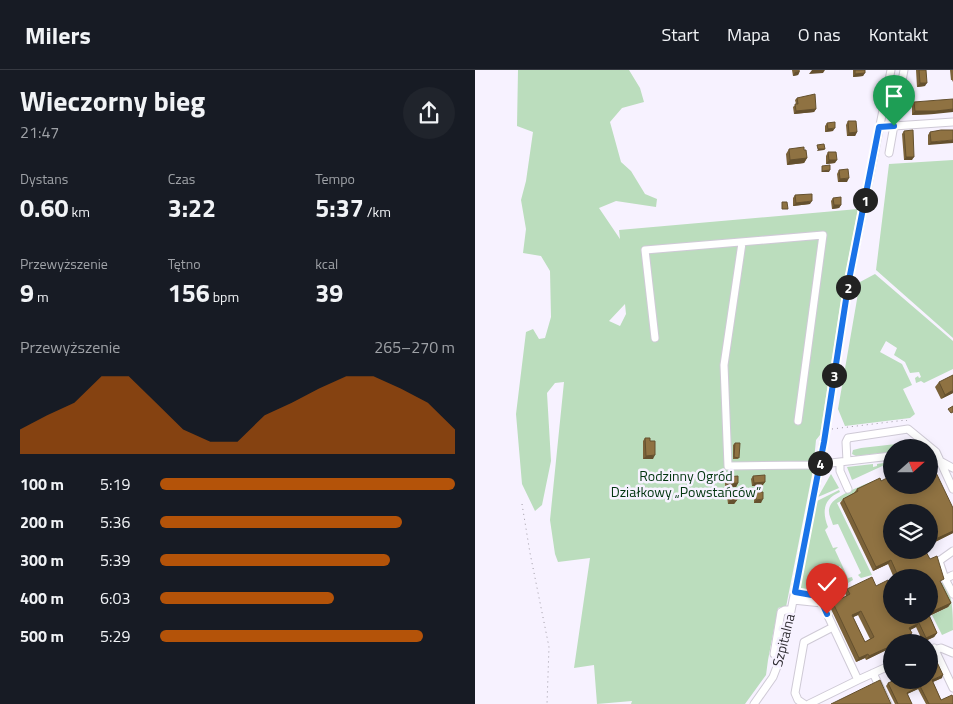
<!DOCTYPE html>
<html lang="pl">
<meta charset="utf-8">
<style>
:root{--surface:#171b24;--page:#20242c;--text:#f1f3f6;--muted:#9ea1a6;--line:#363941;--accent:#b45309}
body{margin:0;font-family:"Titillium Web",sans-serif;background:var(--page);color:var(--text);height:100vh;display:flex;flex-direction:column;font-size:19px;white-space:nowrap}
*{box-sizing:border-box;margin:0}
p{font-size:16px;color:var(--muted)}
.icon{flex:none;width:28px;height:28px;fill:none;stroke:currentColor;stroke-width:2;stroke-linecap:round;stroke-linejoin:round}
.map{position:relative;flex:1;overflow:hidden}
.panel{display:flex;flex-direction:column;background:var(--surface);width:475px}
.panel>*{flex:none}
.needle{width:32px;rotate:69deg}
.tools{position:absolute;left:408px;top:369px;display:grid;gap:10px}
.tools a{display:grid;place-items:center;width:55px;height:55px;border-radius:50%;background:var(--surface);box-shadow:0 2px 12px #0003;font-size:25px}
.pin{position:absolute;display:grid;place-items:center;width:42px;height:42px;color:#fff;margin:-51px -21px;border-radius:50% 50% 50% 0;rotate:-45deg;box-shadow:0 0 5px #0007}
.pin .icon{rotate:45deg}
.km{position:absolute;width:25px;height:25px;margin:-12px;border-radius:50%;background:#222;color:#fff;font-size:14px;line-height:25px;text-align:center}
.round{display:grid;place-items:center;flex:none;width:52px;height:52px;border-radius:26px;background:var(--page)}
.head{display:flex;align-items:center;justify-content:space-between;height:85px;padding:0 20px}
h1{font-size:28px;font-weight:700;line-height:38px}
.metrics{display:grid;grid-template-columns:repeat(3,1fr);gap:8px;height:85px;padding:5px 20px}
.metrics div{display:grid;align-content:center}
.metrics b{font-size:25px;font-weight:700}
.metrics small{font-size:14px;font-weight:400}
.metrics p{font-size:14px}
.chart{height:140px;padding:10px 20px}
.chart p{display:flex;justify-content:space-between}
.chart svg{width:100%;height:90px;margin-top:5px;fill:var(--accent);opacity:.7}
ul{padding:0 20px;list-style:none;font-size:16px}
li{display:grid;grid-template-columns:80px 60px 1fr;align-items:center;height:38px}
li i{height:12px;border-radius:6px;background:var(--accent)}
header{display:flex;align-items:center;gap:30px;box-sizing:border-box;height:70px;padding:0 25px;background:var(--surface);border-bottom:1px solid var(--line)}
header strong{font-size:24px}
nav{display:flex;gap:28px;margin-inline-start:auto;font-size:18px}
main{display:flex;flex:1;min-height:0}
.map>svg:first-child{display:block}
</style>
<header>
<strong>Milers</strong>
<nav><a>Start</a><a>Mapa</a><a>O nas</a><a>Kontakt</a></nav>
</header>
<main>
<section class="panel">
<div class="head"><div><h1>Wieczorny bieg</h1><p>21:47</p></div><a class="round"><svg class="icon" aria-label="share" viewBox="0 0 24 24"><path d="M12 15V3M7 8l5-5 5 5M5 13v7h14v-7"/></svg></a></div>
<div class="metrics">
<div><p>Dystans</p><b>0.60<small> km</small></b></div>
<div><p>Czas</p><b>3:22</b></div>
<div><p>Tempo</p><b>5:37<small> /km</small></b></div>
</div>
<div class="metrics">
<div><p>Przewyższenie</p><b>9<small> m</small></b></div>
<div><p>Tętno</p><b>156<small> bpm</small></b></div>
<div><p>kcal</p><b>39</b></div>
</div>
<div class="chart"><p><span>Przewyższenie</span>265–270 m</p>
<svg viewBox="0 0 160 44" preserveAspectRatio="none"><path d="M0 44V32L10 25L20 19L30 6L40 6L50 19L60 32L70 38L80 38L90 25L100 19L110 12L120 6L130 6L140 12L150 19L160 32V44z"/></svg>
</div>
<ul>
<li><b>100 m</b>5:19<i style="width:100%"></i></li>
<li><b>200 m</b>5:36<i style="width:82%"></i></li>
<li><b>300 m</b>5:39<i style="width:78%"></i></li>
<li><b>400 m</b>6:03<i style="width:59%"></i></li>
<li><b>500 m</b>5:29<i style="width:89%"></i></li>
</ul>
</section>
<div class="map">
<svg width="478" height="634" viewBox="0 0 478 634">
<rect width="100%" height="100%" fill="#f7f2ff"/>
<path fill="#bbddbd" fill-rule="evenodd" d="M43 0H154L165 18 169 32 147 38 135 52 146 92 156 101 170 124 182 129 181 137 141 131 124 138 145 169 144 160 383 139 369 212 345 365 341 370 338 400 311 537H307L303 538 293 590 291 605 270 634H156L157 631 122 634 119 595 99 598 115 488 83 492 80 484 75 450 89 312 80 313 72 323 76 391 67 435 60 441 47 414 41 344 51 262 58 259 64 269 70 268 76 247 75 201 66 186 48 183 51 159 46 130 51 111 58 62 42 56ZM150 234 151 244 145 256 134 251Z
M478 90V268L401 200 414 94Z
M400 204 478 271V299L449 313 446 311 441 313 440 308 443 306 444 308 446 307 444 302 435 303 430 292 419 285 422 278 411 271 405 282 427 294 437 315 428 319 440 344 435 348 370 356 363 339 385 212Z
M439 372 446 373 450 377 416 378V382L381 386 377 384 378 380 386 378Z
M416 392 377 410 372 397 398 394V397L402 396V394Z
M356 404 364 418 343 427Z
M405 408 407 411 362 433 397 505 386 508 383 505 386 503 363 454 358 455C356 448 352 443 355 436 359 425 394 413 405 408Z
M364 420 365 422C348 429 347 442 353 457L350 460 358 478 363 477 360 480 373 508 377 507 378 510 373 513 370 510 358 516 359 520H357L354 511 357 515 371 508 365 496 350 503 349 501 344 503 351 518 349 524 328 521 325 516 342 431Z
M468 512C478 522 478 545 478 560L467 565 457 545 473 537 462 515Z"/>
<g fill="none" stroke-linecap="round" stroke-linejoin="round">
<g stroke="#cfcad6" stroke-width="9">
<path id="minor" d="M404 57 478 52
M414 83 429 0
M267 173 249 295 253 396 339 395 416 386
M180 268 170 180 348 165 323 351
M454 385 478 398
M372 391 371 372 373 368 433 359 461 382 478 419
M365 392V401L373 419
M478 481 464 491 470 509 478 505
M470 509 478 524
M320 522 348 527 347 533 383 610 416 595
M318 530 347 533
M459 578 478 618
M454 581 466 578 478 583
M306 587 299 584 306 542 310 540H316
M398 603 413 634
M279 634 298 607 308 581 345 395 374 210 416 0
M329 634 323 630 320 623 329 572 358 557
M334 634 383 610"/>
</g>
<path stroke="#9e9aa4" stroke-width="1" stroke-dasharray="1 4" stroke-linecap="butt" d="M357 359 431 350 434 353
M47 434 55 483 74 577 72 634"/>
<use href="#minor" stroke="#fff" stroke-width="7"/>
</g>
<path fill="#7b6239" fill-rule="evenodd" d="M317 0H325L323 5 318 6Z
M378 0H390L388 6 378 7Z
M441 0H451L450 16 442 17Z
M475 0H478V12L477 10H476Z
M322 28 341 39 339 42 319 44 318 37 321 34 320 30Z
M439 32 459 44 437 45V35Z
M373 51 382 62 380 66H372L371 55Z
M352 53 358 61 350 62V56Z
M478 60 453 75V65L455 62Z
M429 61 437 90H429L427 64Z
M314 79 329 80 332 88 329 93 312 95 311 84Z
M353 82 360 93 351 94V86Z
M364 100 372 112H363L362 104Z
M320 125 335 134 318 136V128Z
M358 128 366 135 364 138 357 139 356 131Z
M464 312 478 323 466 329 460 317Z
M170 368 175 371 178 389H168V371Z
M260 373 263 389H258V375Z
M278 406 290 412 287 416H277L276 409Z
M252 407 263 413 261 417H250V410Z
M406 411 478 438V463L454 475 416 442 466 513 476 533 473 537 454 546 462 563 459 567 448 572 441 557 435 560 434 568 391 590 390 588 381 592 355 537 358 533 371 526 370 523 372 519 416 545 434 552 439 549 437 545H454V508H419L413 494 398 501 365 433 368 429 379 423 382 419ZM383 545 395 569 390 572 378 547Z
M255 422 262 430 259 434H253L252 426Z
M281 422 286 433H279V425Z
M467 608 458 612 466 630 478 634H451L443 619 432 624 437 634H420L411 616 413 613Z"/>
<path fill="#64502e" d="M337 0H350L348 3 334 4Z
M325 1 323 5 318 6 320 2Z
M390 3 388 6 378 7 380 4Z
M445 13H452L450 16 442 17Z
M341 39 339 42 319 44 321 41Z
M478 39V42L459 44 437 45 440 41Z
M360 58 358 61 350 62 353 59Z
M382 62 380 66H372L374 63Z
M478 70V73L453 75 456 72Z
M343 79H350L349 80 342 81Z
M431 87H439L437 90H429Z
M332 88 329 93 312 95 315 90Z
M354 90H362L360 93 351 94Z
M355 100 354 102H346L347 101Z
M374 108 372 112H363L365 109Z
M337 131 335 134 318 136 321 133Z
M359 135H366L364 138 357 139Z
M478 320V323L466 329 470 325Z
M180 385 178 389H168L171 386Z
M290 412 287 416H277L279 413Z
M263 413 261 417H250L252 414Z
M288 429 286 433H279L281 430Z
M255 430H262L259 434H253Z
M478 461V463L454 475V472Z
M416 490 413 494 398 501 401 497Z
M476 533 473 537 450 548 454 545V543Z
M386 541 383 545 374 549 377 545Z
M444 553 441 557 431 562 434 558Z
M437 563 434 568 429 570 427 572H423L429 567Z
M462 563 459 567 448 572 451 568Z
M416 576V578L391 590 394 586Z
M393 584 390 588 381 592 384 588Z
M468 605 467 608 455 613 457 610Z
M445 616 443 619 430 625 432 623Z"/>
<path fill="#8f7242" stroke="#64502e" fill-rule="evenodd" d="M380 0H390V3L380 4Z
M444 0H451L452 13H445Z
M340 24 341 39 321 41 320 34H323L322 28Z
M478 29V39L461 41H440L439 32Z
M373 51H381L382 62 374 63Z
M360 52V58L353 59 352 53Z
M438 60 439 87H431L429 61Z
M466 60H478V70L456 72 455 62Z
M349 74 350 79H343L342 75Z
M329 77V80H331L332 88 315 90 314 79Z
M353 82H361L362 90H354Z
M355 95V100L347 101V96Z
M373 99 374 108 365 109 364 100Z
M337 124V131L321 133 320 125Z
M366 127V135H359L358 128Z
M307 132H312L313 139H307Z
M478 305V320L470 325 464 312Z
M478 336V342L476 343 473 339Z
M170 368H175V371H180V385L171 386Z
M260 373H265L264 388 259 387Z
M454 388 478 438V461L454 472V442H416V480H450L455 489 462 486 469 509 465 511 476 533 454 543V508H424L416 490 401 497 368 429 383 421 382 419 405 408 406 411 416 406V415H454Z
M290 405V412L279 413 278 406Z
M263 406V413L252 414V407Z
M255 422H261L262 430H255Z
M281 422H288V429L281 430Z
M397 507 401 516 413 510 414 512 416 511V545H431L434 552 443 547 442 545H454L462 563 451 568 444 553 434 558 437 563 429 567 430 569 423 572H416V576L394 586 393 584 384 588 358 533 375 524 372 519ZM386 541 399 567 390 572 377 545Z
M461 590 468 605 457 610 466 630 477 625 478 627V634H454L445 616 432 623 437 634H423L413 613 420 610H454V594Z
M405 610 416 634H356Z"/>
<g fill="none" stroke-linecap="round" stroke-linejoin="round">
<g stroke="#fff" stroke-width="10">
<path id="route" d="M352 544 347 533 348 527 320 522 349 372 374 210 404 57 419 56"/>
</g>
<use href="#route" stroke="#1a73e8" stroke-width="6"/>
</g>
<g text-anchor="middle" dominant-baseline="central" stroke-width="5" stroke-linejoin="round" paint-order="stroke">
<g font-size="14" fill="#02350f" stroke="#f7f2ff">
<text x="211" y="405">Rodzinny Ogród<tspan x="211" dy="16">Działkowy „Powstańców”</tspan></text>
</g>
<g font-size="14" fill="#302e33" stroke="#f7f2ff">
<text transform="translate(308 570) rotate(-76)">Szpitalna</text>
</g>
</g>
</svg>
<div class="tools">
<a><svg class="needle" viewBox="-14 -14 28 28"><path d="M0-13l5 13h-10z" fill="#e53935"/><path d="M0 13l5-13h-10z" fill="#9ea1a6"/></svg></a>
<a><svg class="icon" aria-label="layers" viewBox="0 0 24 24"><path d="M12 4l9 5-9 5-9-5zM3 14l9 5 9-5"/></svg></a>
<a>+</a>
<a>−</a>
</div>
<div class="pin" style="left:419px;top:56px;background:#1e9e55"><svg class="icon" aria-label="arrive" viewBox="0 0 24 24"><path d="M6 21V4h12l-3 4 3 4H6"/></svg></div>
<div class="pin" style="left:352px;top:544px;background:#d93025"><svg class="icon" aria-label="check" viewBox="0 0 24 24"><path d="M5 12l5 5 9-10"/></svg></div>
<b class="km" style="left:390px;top:130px">1</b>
<b class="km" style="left:373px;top:217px">2</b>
<b class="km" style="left:359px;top:305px">3</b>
<b class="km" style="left:345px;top:393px">4</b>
</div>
</main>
